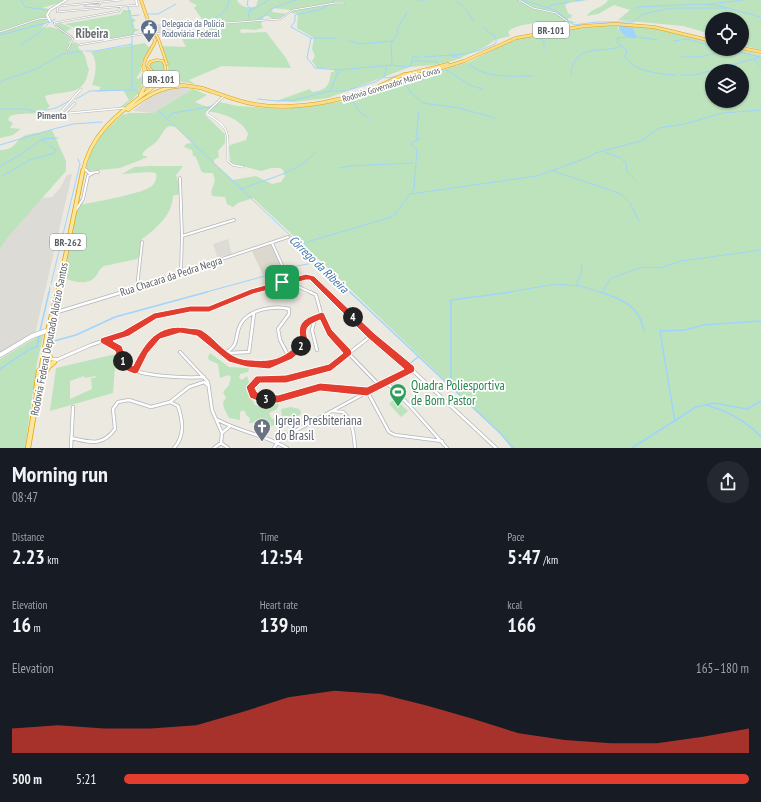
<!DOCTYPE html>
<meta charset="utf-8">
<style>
:root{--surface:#171b24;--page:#242831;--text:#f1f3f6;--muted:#9ea1a6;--accent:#e33d2f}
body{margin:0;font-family:"PT Sans Narrow",sans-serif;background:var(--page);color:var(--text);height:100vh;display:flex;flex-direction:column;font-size:15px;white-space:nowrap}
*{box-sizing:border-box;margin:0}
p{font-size:13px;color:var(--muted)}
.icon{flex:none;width:22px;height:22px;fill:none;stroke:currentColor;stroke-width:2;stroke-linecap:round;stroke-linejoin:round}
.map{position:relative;height:448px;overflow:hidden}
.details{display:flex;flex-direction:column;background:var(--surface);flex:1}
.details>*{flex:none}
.controls{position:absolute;left:705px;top:12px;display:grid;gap:8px}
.controls a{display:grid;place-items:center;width:44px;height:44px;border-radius:50%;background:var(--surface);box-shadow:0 1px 3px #0004;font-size:20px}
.pin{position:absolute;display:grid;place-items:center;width:34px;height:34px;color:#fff;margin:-17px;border-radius:8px;box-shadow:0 2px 6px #0006}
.km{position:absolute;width:20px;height:20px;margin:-10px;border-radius:50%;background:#222;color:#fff;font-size:11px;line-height:20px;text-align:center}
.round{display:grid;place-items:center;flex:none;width:42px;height:42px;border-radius:21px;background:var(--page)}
.head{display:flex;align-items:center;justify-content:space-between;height:68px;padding:0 12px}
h1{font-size:22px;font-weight:700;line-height:30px}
.figures{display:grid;grid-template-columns:repeat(3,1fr);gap:6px;height:68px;padding:4px 12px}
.figures div{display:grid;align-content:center}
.figures b{font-size:20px;font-weight:700}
.figures small{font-size:11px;font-weight:400}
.figures p{font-size:11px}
.chart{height:112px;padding:8px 12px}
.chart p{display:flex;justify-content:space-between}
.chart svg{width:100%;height:72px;margin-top:4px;fill:var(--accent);opacity:.7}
ul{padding:0 12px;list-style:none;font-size:13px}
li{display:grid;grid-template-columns:64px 48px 1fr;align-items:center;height:30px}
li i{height:10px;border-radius:5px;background:var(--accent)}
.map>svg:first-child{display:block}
</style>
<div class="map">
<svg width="761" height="448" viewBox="0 0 761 448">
<rect width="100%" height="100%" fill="#ece9e0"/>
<path fill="#dddbd5" d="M179 20 193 26 159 33 155 25Z
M181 87 193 89 153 113 133 111 155 93 168 89Z
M72 174 35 334 0 354V249L7 237 42 198 52 197 60 188 67 175Z
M228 239 232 255 223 256 218 259 213 244Z"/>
<path fill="#dcd8ce" d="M271 244 281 267 277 270V271L263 275 252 251Z"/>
<path fill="#bde3bd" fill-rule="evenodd" d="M0 0H69L42 8 50 9 46 17 49 22 45 23 42 28 50 27 62 30 57 27 58 22 72 28 64 33 71 39 68 44 77 42C79 53 82 49 85 56 87 60 86 64 89 69 84 98 67 89 45 96L47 102 50 106C40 118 23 111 10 116L8 120 13 123 10 128 21 129 13 135 0 138Z
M189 0H237C240 7 249 9 256 6L258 0H588L568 3 565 5 568 13 573 16 570 17 573 19 569 18 567 20 577 23 565 24 553 28 551 26 556 23C544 22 515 23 508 32L510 36 495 40 485 47 453 61 433 65 410 67 328 98 294 102 276 101 310 89 312 92C327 90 329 86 331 72H334V69L317 68 312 61 315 56 312 49 314 38 297 28 298 14 292 13 290 10 273 8 272 12 287 14C279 19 276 22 268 16H264L261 24 263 28 255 30 242 29 240 30 241 33 266 32 286 58 291 68 222 66 189 80 195 84 164 79C173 67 164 54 160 41H161L162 46 186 47 182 39 208 32 204 24 212 19H202L194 8 197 5 190 2Z
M608 0H761V50L742 45V19H712V37L707 36 704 32 683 26 618 20 630 10 614 5 598 14 587 16C591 8 604 8 608 0Z
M123 10H131V17L136 20 133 23 134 28 140 30 134 32 133 35 130 36 100 41 95 36H82L84 29 75 28 65 24 121 14Z
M619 25 618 28 620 32 631 38 636 35 633 26 661 28 712 42V49H738L761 55V448H511L505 438 326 266 253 198 238 203 233 207 227 204 225 197 212 196C209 187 218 187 213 173H204L201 171 198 162 195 156H193L192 150 184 147 186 144 192 143 176 127 170 126C163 128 162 136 157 141 152 147 146 147 142 155L148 157 120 168 89 171 86 168 92 146 102 133 122 115 130 113H153L193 89 207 95 195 102C205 106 210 110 220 102L237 106 284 109 346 101 471 61 515 39 590 27ZM712 71H742V101H712ZM207 111C222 113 242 119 248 134L246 140 230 145 229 148 231 163 261 171 272 168H280L283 170 285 176 281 182 272 184 256 176 233 180 214 163V160L219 157 218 151 225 143V134L205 115V113Z
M145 43 148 47 152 46 142 62 141 71 136 78 138 79 141 77H143C144 93 131 100 121 109H117L129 100 123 90 94 92 98 91 101 87 92 85C96 75 98 61 91 52Z
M157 61H162C166 67 165 73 161 78L157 76 149 67 151 63Z
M52 130 66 161V171L8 237 0 249V150C15 150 14 142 24 136 30 133 44 133 52 130Z
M150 166H183L176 175 182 193 173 196C172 216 156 228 141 240L140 255 137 259 104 266C99 269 99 272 96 276 88 286 74 282 64 278L78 205C91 203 147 193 153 185 156 181 157 177 156 173L149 172 122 174 134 167Z
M44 333 37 363 25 448H0V359Z
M210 353 229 367 249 368 248 372 240 374 239 378 242 380 247 376 249 382 246 389 255 405 262 407 266 403 280 401 277 409 269 413 272 419H279L282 417 281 409 291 407 299 409 301 412 300 415 288 419 265 429 261 428 259 420H256L253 423H249L250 418 247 416 244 410 240 412V420L229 418 224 408 223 402 226 398 223 392 229 385 231 377 229 375 220 378 218 364 209 360 208 357Z
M116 354 113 393 50 411 56 368ZM84 376 85 378 96 376 95 378H91L92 389 70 399V381Z
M395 398 408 411 401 417 389 404Z"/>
<path fill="#a0d4fc" d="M619 25 633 26 637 38C631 40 622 35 619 30Z"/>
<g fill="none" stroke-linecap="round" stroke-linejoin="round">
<path stroke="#a0d4fc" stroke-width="1" d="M21 0 25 7 49 10
M248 0 247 5 251 9 248 13 250 20
M419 0H426
M455 0 464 7 474 21
M523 0 555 10 574 25 596 22H633L643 14 671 8H727
M576 1 582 0
M333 3 334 0
M331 4 318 10 295 15V21L291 27 311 38H337
M710 4 743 0
M128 7 134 30 132 35V86L139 94
M547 8 552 5 569 2
M634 9 637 7 702 4 720 6 761 17
M250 11 269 0
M148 14H158L176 4
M130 16 139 15
M253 21 265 16 271 9 296 0
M50 22 55 19
M206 24 226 10 229 0
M193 25 204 24
M0 35 50 22
M629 37 617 38 618 43 627 51 625 57C635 72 659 74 676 75
M637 37 658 40
M311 38 307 58 315 68 339 70 391 65 407 67 411 65 413 57H420
M349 41 360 44 392 41
M674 41 687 39 712 46
M22 44 37 34 48 24
M727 49 760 57
M544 50V43L541 37 563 30
M86 51H95L132 44
M448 55 461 58
M424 57C449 55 474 56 496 43V38L483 27
M679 57H699L730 50
M754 60 761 66
M413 61H426
M427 61 437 62 438 64
M392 64 391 43 398 34 397 29 407 12
M470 64C482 79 516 76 534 76
M446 70 472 86 482 89
M419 73 425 71
M571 74C575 41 601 55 621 46
M680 75H695L761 57
M384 77 387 66
M395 81 411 76
M0 82 38 68 62 54 83 51
M404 82 411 93 423 103 459 108 495 118
M330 91 339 70
M76 99 90 91 134 90
M258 99 277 101 294 100 330 91H345L375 82 384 77 388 78 396 76
M353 102 360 112 369 119
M0 109H26L36 112 56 108 69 101
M160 112 351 293
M167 119 172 113 210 107 213 105
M58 128 73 124 102 122
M0 145 57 128
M606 152 621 158 626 164 627 172 638 183
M0 166 20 155 42 139 58 138
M339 168 349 166 414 163
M550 170 621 194 630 203 639 221
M2 176 30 160 54 153 56 150 41 140
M241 189C268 178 296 174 316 152
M411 194 537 176 587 158 595 153 641 141 659 128 684 124 723 113 761 110
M300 244 392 217 395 214 414 189 417 149 411 145 413 142 420 139 416 138 419 111
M292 267 318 262
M51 284 80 164 78 159
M576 286 582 271 581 265
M49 293 50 287
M203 293 272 274
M504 293 556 284 580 286 603 293
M602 293 610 279 636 269 645 267 660 268 681 261 761 250"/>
<path stroke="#a0d4fc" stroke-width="1.5" d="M350 292 501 434 513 448
M600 292C622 299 640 306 644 331
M40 331 49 292
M54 341 76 335 115 317 207 292
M37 347 39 336
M409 364 418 357
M0 369 30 349 38 346
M451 386V300L511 292
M706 405C727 411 746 420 761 437
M675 422 660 331 685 330 703 325 761 321
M632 448 696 407 714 403 747 409 761 401"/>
<g stroke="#b3b6bb" stroke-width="2">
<path id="minor-far3" d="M121 0 60 6 58 7 57 12 137 5
M519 0 533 8 556 13 567 21 566 23
M85 6 99 5 101 2
M0 32 38 19 48 18
M156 34 199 25 280 19 293 10 335 3H344
M79 45 148 33V38H154
M67 50 73 39C67 32 57 29 54 23L119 11 121 7"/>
</g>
<g stroke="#b3b6bb" stroke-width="2.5">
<path id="minor-far2" d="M224 96 207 112V114C233 129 227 134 228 161L233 165 243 167
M65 113 75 103
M59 114 124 108
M59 114 81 89
M84 168 87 171"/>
</g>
<g stroke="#b3b6bb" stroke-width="3.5">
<path id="minor-far1" d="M86 170 89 173 98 172
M180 178 182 236 181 272
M74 213 83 199 88 176 93 173
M182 236 234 220
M272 243 282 265 279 272 282 283
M282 284 299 287 312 293
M137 288 142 242
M120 293 288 237
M247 293 309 277 319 283 329 293"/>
</g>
<g stroke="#b3b6bb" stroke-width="4">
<path id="minor" d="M310 292 316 295 323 321 329 333 379 385
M328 292 371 336 411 369 496 448
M54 313 123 292
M315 319 312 330 317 350
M371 336 331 367 286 379H259L251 387 253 395C280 406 295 390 320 387 334 386 353 390 367 391L389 432 395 435 442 441
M105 341 119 349C121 355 122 362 126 366 138 377 188 378 204 377
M180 352 208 382 212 410 222 433 221 443 214 448
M225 353C242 344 233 334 242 322 251 309 276 305 289 309V314L278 329 280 340 289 357
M228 353 249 352 254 313
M43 359H57
M54 361 91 345 126 333 155 316 190 309H209L249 292
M135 370C146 347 155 330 183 331 190 331 196 331 201 334 213 340 221 352 232 359 236 362 242 362 247 363 270 369 288 358 305 343L303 331 305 325 322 316
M386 382 409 405 447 448
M170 402 178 406C183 421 185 436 174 448
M333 411 343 412C353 420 354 436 355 448
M218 420C240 432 265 435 287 448
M222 433 229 427
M71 438C90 442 102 447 115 429L113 409 118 402 129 400 151 407 170 402 189 387 204 382 209 386
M221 443 228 448
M71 448 73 407
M274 448 280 439 410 369"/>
</g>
<g stroke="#b3b6bb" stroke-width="3">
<path id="tertiary-far1" d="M136 0 137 5
M50 21 47 15 50 10 66 0"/>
</g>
<g stroke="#b3b6bb" stroke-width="5.5">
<path id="tertiary" d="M0 355 32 336 49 330"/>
</g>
<g stroke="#e4a007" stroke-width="3">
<path id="trunk-far3" d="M153 30 158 38 167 64
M143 66 145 75
M155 75 148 66 150 62 157 60 163 61C166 66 166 70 164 75"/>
</g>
<g stroke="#e4a007" stroke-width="4">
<path id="trunk-far2" d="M154 74 158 78
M163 78 165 74
M140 95 147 83 145 74
M128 110C145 97 160 87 181 86
M83 171C92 128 126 109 158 83"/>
</g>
<g stroke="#e4a007" stroke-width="5">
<path id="trunk-far1" d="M58 293 83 170"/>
</g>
<g stroke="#e4a007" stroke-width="6">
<path id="trunk" d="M47 349 50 358
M42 378 48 367 54 362
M36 391 39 371
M28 448 48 331 58 292"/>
</g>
<g stroke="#e4a007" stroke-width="3.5">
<path id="motorway-far1" d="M141 0 155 41C151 54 137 61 149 75
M556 29 566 23
M742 48 761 52
M403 75 448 64
M420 75 464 61 516 38 584 26 615 24 654 27 712 41"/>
</g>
<g stroke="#e4a007" stroke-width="4">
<path id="motorway" d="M148 74C162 86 184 84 201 88 218 93 235 101 253 104 312 114 367 91 423 74
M379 86 405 74"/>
</g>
<use href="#minor-far3" stroke="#fff" stroke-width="1"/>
<use href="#minor-far2" stroke="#fff" stroke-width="1.5"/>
<use href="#minor-far1" stroke="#fff" stroke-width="2"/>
<use href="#minor" stroke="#fff" stroke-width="2.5"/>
<use href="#tertiary-far1" stroke="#fff" stroke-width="2"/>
<use href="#tertiary" stroke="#fff" stroke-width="4"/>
<use href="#trunk-far3" stroke="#fae698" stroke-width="2"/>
<use href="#trunk-far2" stroke="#fae698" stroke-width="3"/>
<use href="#trunk-far1" stroke="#fae698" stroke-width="3.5"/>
<use href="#trunk" stroke="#fae698" stroke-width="4.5"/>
<use href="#motorway-far1" stroke="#f9dd8a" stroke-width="2.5"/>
<use href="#motorway" stroke="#f9dd8a" stroke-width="3"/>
<g stroke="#e4a007" stroke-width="4" stroke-linecap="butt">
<path id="trunk-bridge" d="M159 83 164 78"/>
</g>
<use href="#trunk-bridge" stroke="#fae698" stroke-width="3"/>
</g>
<path fill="#e33d2f" stroke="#fff" fill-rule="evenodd" d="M306 274 314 276 374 333 414 366 415 369 414 372 367 396 320 391 278 403H263L250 398 246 387 256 376 286 375 329 364 343 353 327 335 320 320C306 326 304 328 309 343L308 345 292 359 269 369 247 367 229 362 197 336 180 333 160 339 148 353 138 373 135 374C120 369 120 365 115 351L101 343 100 341 101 338 123 331 154 313 190 306H209L251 289ZM306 280H310L368 338 404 369 367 387 320 383 278 395 263 394 257 392 255 388 260 383H286L331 371 351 355 352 353 351 350 332 330 324 313 322 312C305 318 295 322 301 342 284 357 275 362 252 360 246 360 239 359 234 356 222 350 214 338 203 331 199 328 193 329 188 328 158 323 145 342 133 366L127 361 122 346 113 341 129 336 156 319 190 312H209L253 294Z"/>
<defs>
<g id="civic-pin" transform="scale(0.9)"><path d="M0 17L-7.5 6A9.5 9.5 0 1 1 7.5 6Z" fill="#5c6f8a" stroke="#fff"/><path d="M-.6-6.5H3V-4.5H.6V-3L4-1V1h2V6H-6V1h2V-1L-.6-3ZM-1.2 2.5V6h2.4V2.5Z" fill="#fff"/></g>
<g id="stadium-pin" transform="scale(0.9)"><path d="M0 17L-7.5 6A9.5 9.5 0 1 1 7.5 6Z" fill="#2e9e5b" stroke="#fff"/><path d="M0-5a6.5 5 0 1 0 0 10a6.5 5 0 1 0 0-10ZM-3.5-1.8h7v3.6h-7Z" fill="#fff"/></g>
<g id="church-pin" transform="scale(0.9)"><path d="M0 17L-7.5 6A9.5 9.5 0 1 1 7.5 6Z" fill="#6b7280" stroke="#fff"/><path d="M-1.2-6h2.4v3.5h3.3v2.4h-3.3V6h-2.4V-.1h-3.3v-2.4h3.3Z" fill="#fff"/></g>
</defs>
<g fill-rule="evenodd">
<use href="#civic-pin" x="149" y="28"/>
<use href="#stadium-pin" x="398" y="392"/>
<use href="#church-pin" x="262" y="427"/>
</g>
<g text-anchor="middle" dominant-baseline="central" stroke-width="3.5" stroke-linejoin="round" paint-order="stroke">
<g font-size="9" fill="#4e5e75" stroke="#fff" text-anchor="start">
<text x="162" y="23">Delegacia da Polícia<tspan x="162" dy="10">Rodoviária Federal</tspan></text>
</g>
<g font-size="9" fill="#595c61" stroke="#fff">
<text transform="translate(391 84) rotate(-17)">Rodovia Governador Mário Covas</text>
</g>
<g fill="#fff" stroke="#8b8d90" stroke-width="1">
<rect x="533" y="22" width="36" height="16" rx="3"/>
<rect x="143" y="71" width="36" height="16" rx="3"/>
<rect x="50" y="234" width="36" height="16" rx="3"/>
</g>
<g font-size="10" font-weight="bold" fill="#595c61">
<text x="551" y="30">BR-101</text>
<text x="161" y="79">BR-101</text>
<text x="68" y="242">BR-262</text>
</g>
<g font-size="10" font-weight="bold" fill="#6a6e73" stroke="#fff">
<text x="52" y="115">Pimenta</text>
</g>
<g font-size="11" fill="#595c61" stroke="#fff">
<text transform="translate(171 276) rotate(-18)">Rua Chacara da Pedra Negra</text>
<text transform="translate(49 339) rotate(-79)">Rodovia Federal Deputado Aloízio Santos</text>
</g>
<g font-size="12" font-style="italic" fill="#3f74ad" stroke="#fff">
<text transform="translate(319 264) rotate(44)">Córrego da Ribeira</text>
</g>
<g font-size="13" font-weight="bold" fill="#6a6e73" stroke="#fff">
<text x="92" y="33">Ribeira</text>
</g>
<g font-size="13" fill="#27864d" stroke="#fff" text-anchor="start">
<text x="411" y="385">Quadra Poliesportiva<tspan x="411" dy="15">de Bom Pastor</tspan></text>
</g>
<g font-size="13" fill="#5b616d" stroke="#fff" text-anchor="start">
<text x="275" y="420">Igreja Presbiteriana<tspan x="275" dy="15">do Brasil</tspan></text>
</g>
</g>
</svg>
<div class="controls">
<a><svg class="icon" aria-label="locate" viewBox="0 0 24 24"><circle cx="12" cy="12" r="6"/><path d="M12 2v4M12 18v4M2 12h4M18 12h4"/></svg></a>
<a><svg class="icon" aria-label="layers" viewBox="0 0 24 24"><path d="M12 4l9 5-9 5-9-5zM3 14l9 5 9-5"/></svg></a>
</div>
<div class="pin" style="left:282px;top:282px;background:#1e9e55"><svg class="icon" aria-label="arrive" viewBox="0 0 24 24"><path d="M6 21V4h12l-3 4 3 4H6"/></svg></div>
<b class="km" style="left:123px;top:361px">1</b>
<b class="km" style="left:301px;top:346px">2</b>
<b class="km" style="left:266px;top:399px">3</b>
<b class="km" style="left:353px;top:317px">4</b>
</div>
<section class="details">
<div class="head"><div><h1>Morning run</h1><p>08:47</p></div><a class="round"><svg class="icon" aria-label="share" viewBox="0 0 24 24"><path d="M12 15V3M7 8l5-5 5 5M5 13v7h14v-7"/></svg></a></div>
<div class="figures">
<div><p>Distance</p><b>2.23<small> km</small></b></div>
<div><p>Time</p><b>12:54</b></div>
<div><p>Pace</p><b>5:47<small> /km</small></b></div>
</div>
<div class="figures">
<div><p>Elevation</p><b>16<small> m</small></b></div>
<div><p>Heart rate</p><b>139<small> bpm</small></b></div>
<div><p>kcal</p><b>166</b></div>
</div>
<div class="chart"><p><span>Elevation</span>165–180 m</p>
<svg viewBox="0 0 160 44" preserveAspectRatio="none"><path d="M0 44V29L10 27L20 29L30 29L40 27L50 19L60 10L70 6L80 8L90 15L100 23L110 32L120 36L130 38L140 38L150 34L160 29V44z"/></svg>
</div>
<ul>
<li><b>500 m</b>5:21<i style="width:100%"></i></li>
</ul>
</section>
